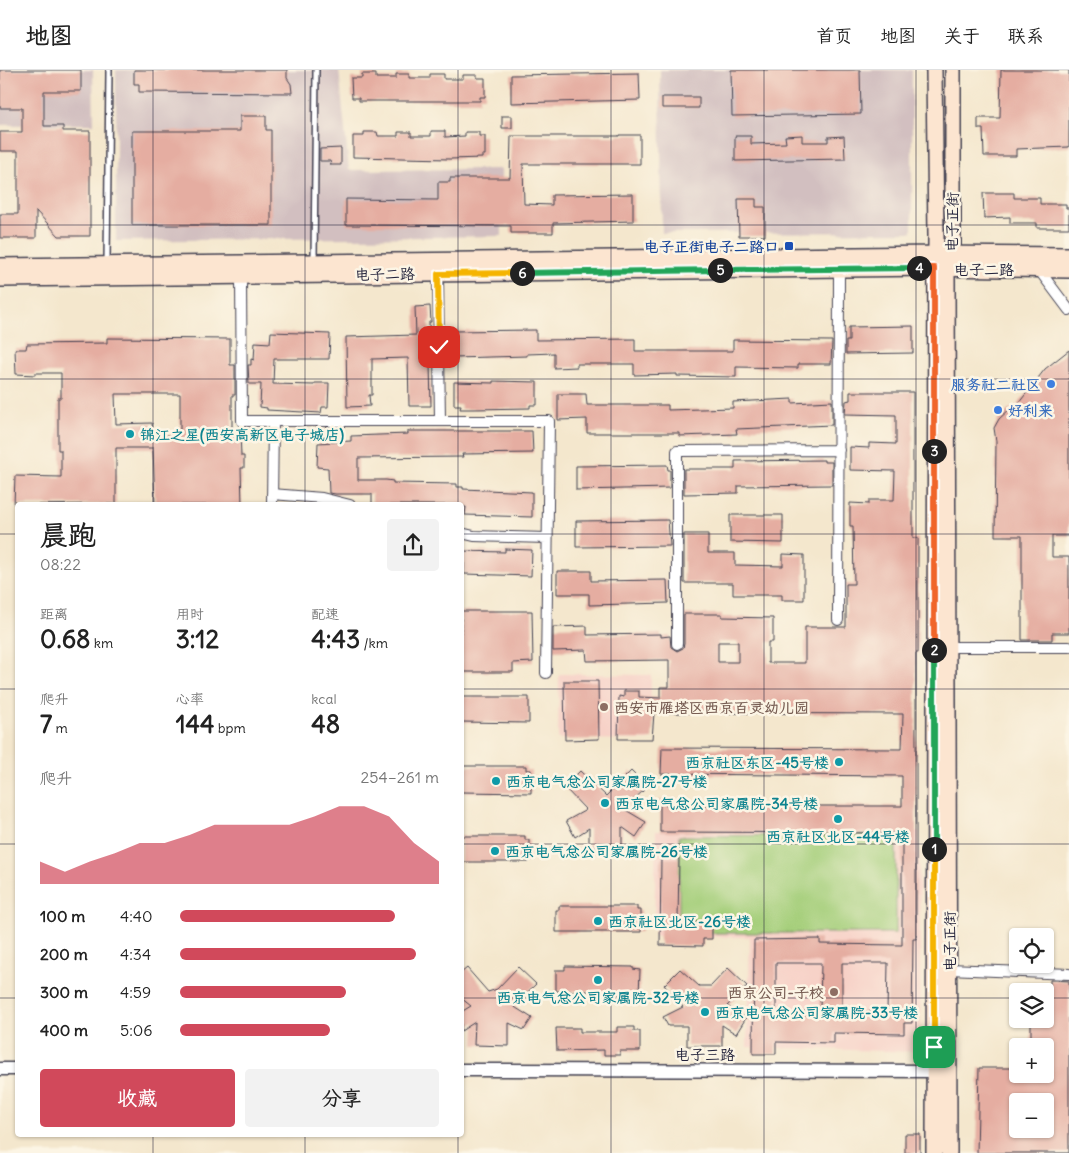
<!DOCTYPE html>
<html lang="zh">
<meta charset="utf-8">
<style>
:root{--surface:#fff;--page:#f2f2f2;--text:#222;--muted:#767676;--line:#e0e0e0;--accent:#d1495b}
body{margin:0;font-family:Delius,"LXGW WenKai TC",sans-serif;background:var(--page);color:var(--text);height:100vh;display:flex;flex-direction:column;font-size:19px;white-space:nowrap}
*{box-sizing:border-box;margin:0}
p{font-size:16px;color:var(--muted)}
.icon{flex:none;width:28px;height:28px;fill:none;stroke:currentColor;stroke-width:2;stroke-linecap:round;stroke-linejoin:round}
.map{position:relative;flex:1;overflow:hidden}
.details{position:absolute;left:15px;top:432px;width:449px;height:635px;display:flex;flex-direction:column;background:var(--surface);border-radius:5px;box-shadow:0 1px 4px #0004}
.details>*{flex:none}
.fabs{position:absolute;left:1009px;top:858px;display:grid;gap:10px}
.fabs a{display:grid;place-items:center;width:45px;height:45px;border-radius:5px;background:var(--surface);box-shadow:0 1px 4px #0004;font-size:25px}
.pin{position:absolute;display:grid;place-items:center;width:42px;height:42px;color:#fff;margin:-21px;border-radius:10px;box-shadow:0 2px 8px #0006}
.km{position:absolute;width:25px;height:25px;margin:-12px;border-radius:50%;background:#222;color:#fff;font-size:14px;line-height:25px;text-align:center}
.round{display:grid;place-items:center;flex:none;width:52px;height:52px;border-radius:5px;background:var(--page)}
.summary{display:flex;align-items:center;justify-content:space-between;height:85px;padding:0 25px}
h1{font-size:28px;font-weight:700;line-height:38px}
.metrics{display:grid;grid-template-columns:repeat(3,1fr);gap:8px;height:85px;padding:5px 25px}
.metrics div{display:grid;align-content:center}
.metrics b{font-size:25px;font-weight:700}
.metrics small{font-size:14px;font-weight:400}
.metrics p{font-size:14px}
.chart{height:140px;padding:10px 25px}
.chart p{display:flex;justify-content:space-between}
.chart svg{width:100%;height:90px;margin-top:5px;fill:var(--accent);opacity:.7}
.action{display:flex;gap:10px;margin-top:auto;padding:10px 25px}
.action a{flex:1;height:58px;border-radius:5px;background:var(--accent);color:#fff;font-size:20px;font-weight:700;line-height:58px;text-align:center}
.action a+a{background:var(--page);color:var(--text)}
ul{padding:0 25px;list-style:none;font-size:16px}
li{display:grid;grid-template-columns:80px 60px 1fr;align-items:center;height:38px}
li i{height:12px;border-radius:6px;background:var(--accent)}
header{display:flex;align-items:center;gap:30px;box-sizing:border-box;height:70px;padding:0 25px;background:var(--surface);border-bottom:1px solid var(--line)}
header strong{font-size:24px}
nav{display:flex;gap:28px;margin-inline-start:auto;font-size:18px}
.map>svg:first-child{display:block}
</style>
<header>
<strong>地图</strong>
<nav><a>首页</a><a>地图</a><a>关于</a><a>联系</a></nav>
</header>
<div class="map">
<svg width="1069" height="1083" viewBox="0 0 1069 1083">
<rect width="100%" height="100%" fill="#fcf5e5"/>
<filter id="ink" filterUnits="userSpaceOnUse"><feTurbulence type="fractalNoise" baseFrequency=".02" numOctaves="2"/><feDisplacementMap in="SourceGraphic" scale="10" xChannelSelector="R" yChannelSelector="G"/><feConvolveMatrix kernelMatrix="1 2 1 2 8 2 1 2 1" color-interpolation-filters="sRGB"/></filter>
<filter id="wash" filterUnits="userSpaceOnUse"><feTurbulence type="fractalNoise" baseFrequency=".0096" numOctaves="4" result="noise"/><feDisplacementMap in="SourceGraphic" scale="20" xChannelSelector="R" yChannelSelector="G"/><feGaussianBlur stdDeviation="1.12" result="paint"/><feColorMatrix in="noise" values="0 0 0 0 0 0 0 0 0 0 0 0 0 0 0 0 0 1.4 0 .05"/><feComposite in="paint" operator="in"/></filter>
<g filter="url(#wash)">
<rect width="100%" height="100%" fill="#f4e7cd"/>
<path fill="#f7d1c7" d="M559 604 651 605 650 670 558 669Z
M656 761 919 762 921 982 747 977 750 867 654 866Z"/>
<path fill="#d2bfc0" d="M0 0H93L94 54 0 55Z
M116 0H339L349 100 501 99 502 166 116 171Z
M660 0H912V162L662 163Z"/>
<path fill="#a6cf7b" stroke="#64785b" d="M896 765V863H679V766Z"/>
<g id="blocks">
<path fill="#e5ada1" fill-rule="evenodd" d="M0 0H81V21H44V56H63V61H90V166H59L36 141V168H0V144H18V81H0V62H22V38H0Z
M134 0H287V8L291 14 292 23 139 22V14H134Z
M731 0H860L861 44 732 46Z
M1001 0H1069V77L1016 79V86H984L983 59H978V48H1000Z
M639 3 640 30 511 33V5Z
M362 4H376V8H396V4H409V8H430V4H444V9H463V5H477V8H485V27H480V31H359V28H352L351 8H362Z
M662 27H699V38H662Z
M240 46H266V60H271V155H132V61H240Z
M502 46H512V58H502Z
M431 61H445V67L465 66V62H479V66H485V85H482V88L450 89 353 87V66H364V62H377L378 66H398V62H411V66H431Z
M619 65H640V94H523L524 134 552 135V125L633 124V151L553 153V163H511V156L346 155V129L438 130V112H450V108H510L511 66H619Z
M802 65V72H828V67L844 66 845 89 735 91V66H751V74L786 73 785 66Z
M341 78V95H331L330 91H320V79Z
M983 123H1014V128H1040V134H1066V138H1069V158H1037V153H1010V147L984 148Z
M738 129H756V137H765V166H739Z
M430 236 431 252H429L431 336H409L408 288 372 289V325H369L370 336 347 337 346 267 416 265 415 237Z
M913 256V283L846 284V271H849V257Z
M536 260V270L635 269V281H733V270L832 271 831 294H798V298L736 297V307L677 306V304L634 305V294H577V297L554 298V283L527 284V286L454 288 453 261Z
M271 262 330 264 329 289H274L273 314 314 315 315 313H329L328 337H322L321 343 267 340V338L260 337 261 314H249L248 295H251V289L254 290 255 272 270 273Z
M107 268 230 269V295H235V325H232V361H240L241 386H244V398H241L242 435H155L153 378H116V434L14 435 15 406 61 407V380H58V328H61V303H35V305L16 304 15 279H26L27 274 107 273ZM115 324H180V365L153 366 152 353 116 354Z
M1069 280V466H1052V487H1069V563H1052V570H1022V466H995L996 371 994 358 999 349 1011 338H1015L1045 299Z
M493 311 537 312V335H530V338L474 339H460L461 335H454V312L493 313Z
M850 322H913V468H918V583H916V869H913L912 953H904V964L834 963V973L776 972V984H753L754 870 820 869V874L902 875V763L660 762V729L666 736H902V706L661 704 662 678 902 679 903 644 654 643 652 669H618L619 626 624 627V621H639V627L660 628V617H669V590L587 591 586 580 553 581V557L587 556V565L661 564V567L670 566 671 577 677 581 683 578 684 574V544H722V547L773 548V572H768V593H805V557H846V514H854L853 456H850V433L869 434V430H894L895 401 850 400V377L869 378V373L896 374V345L845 344 846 331 850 330ZM718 572H738V592H718ZM776 893H821L820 941 805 940V946H776ZM842 893H888L887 942 842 941Z
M558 324H586L587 335H668V340L733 338V332L792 329V333L832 331V355L736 359 737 364 679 366V363H587V349L558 350Z
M408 361H532L533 383 462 384 463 387 358 388V410H386L393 411V413L457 414V417H463V419L532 422V447L465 445 466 437H461V435H372V424H336L329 423 328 398 317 397 318 373 351 371V366L408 364Z
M824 390V392H832V415L738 416V423L684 424V399H735V391Z
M667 395 668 400H670V418L576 420V396Z
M730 445H783V473L730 472Z
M668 450 670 476 576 477V451Z
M684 464H708V483H735V495L783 496V484L804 485V530H782V525H733V513H684Z
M505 479 532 480 531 506 464 504V493H461V481L505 482Z
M557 501H591V511L667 510 668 533 589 535V524H557Z
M461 541H532L533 592 513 593V602H461Z
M564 611H598L599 669 565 670Z
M461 627H529V653L461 652Z
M461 696H526V700H531V723L461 722Z
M580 701 606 726 614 718H616V716L631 701 647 717 624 739 646 752 636 767 622 757V776L603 778H589V758L575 767 566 751 586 740 564 717Z
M461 766H525V770H529V792H461Z
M661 788H679L678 852H712V869H703V876L660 875Z
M559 836H637V840H641V862H556V840H559Z
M565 896 633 897V899L640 900 639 925 603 924V921H556V900H565Z
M518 897 536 914 513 936 532 948 524 960 509 953V976L474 975 475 952 461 961V942L471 936 461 928V903L467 898 488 922 497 919Z
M728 898 747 916 727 936 746 948 736 964 722 955V976H687V956H668L663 947 683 937 664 915 680 899 699 916H711Z
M1050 910 1069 911V1083H977L979 998H1018V1004H1045V976H1031V949H1045L1046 922H1050ZM1018 1031H1045V1063H1018Z
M617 957H634V961H640V981H620V985H604V980L557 981 556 958H580V962H617Z
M905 1064H920V1083H905Z"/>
</g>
</g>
<g filter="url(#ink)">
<use href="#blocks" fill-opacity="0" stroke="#424051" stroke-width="1"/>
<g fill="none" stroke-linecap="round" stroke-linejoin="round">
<g stroke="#424051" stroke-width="8">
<path id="service" d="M314 189 316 0
M107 193 109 0"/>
</g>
<g stroke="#424051" stroke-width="12">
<path id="minor" d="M1039 200 1069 240
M438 204 440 351
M241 206 242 351H549L546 603
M272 424 322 428 350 435
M272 435 273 351
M461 463 474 466 547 468
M838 550 839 199
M677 574V381L839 380
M948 577H1069
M949 899 1069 904"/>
</g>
<g stroke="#424051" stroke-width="15">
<path id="tertiary" d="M0 999H18
M461 1000 944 1001"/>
</g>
<g stroke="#424051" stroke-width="18">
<path id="secondary" d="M0 196 935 184 1069 185
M0 209 935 198 1069 200
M934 1083 936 165 934 0
M949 1083 947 199 953 184V0"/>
</g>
<use href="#service" stroke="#fff" stroke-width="5"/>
<use href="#minor" stroke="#fff" stroke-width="10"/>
<use href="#tertiary" stroke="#fff" stroke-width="12"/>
<use href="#secondary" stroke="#fce5d0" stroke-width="15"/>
</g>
</g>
<g fill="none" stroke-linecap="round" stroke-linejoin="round" filter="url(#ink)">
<g stroke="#fff" stroke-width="10">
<path id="split-1" d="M934 977V779"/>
</g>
<g stroke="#fff" stroke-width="10">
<path id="split-2" d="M934 779V580"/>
</g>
<g stroke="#fff" stroke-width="10">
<path id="split-3" d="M934 580V381"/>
</g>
<g stroke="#fff" stroke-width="10">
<path id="split-4" d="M919 198H934V381"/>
</g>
<g stroke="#fff" stroke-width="10">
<path id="split-5" d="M720 200 919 198"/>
</g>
<g stroke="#fff" stroke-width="10">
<path id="split-6" d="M522 203 720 200"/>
</g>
<g stroke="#fff" stroke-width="10">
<path id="split-7" d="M439 277 438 204 522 203"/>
</g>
<use href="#split-1" stroke="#f5b400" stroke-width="6"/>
<use href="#split-2" stroke="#22a559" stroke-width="6"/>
<use href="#split-3" stroke="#f0652b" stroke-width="6"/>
<use href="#split-4" stroke="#f0652b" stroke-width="6"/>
<use href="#split-5" stroke="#22a559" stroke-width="6"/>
<use href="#split-6" stroke="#22a559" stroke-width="6"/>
<use href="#split-7" stroke="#f5b400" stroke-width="6"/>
</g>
<path fill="none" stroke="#22223b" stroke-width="1" stroke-opacity="0.55" d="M153 0V435M305 0V435M458 0V435M611 0V1083M764 0V1083M916 0V1083M0 155H1069M0 309H1069M0 464H18M461 464H1069M0 619H18M461 619H1069M0 774H18M461 774H1069M0 928H18M461 928H1018M1045 928H1069M153 1065V1083M305 1065V1083M458 1065V1083"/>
<rect fill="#1a4fb4" stroke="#fcf5e5" stroke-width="2" x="784" y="171" width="10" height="10" rx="2.5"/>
<g fill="#3f7fe0" stroke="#fcf5e5" stroke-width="2">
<circle cx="1051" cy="314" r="5"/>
<circle cx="998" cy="340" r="5"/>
</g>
<g fill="#0f9aa8" stroke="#fcf5e5" stroke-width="2">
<circle cx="130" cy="364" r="5"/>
<circle cx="839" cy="692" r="5"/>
<circle cx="496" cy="711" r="5"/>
<circle cx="605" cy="733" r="5"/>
<circle cx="838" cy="749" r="5"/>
<circle cx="495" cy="781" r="5"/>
<circle cx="598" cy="851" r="5"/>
<circle cx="598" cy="910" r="5"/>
<circle cx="705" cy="942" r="5"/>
</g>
<g fill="#8d6e63" stroke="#fcf5e5" stroke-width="2">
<circle cx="604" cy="637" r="5"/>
<circle cx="834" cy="922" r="5"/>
</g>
<g text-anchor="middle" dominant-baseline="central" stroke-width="5" stroke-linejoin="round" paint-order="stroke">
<g font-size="15" fill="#22223b" stroke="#fcf5e5">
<text transform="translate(952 152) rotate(-89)">电子正街</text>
<text x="984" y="199">电子二路</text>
<text transform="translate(385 204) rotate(-1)">电子二路</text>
<text transform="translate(949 871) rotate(-90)">电子正街</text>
<text x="705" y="984">电子三路</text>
</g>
<g font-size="15" font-weight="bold" fill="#164399" stroke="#fcf5e5" text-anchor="end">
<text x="779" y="176">电子正街电子二路口</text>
</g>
<g font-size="15" font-weight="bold" fill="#366cbe" stroke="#fcf5e5" text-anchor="end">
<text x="1041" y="314">服务社二社区</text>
<text x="1008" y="340" text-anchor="start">好利来</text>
</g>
<g font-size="15" font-weight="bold" fill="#0d838f" stroke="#fcf5e5" text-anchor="start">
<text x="140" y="364">锦江之星(西安高新区电子城店)</text>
<text x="829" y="692" text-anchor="end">西京社区东区-45号楼</text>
<text x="506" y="711">西京电气总公司家属院-27号楼</text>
<text x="615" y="733">西京电气总公司家属院-34号楼</text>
<text x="838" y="766" text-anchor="middle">西京社区北区-44号楼</text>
<text x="505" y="781">西京电气总公司家属院-26号楼</text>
<text x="608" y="851">西京社区北区-26号楼</text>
<text x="598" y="927" text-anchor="middle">西京电气总公司家属院-32号楼</text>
<text x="715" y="942">西京电气总公司家属院-33号楼</text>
</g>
<g font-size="15" font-weight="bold" fill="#785e54" stroke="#fcf5e5" text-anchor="start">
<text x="614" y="637">西安市雁塔区西京百灵幼儿园</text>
<text x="824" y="922" text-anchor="end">西京公司-子校</text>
</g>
</g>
</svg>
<div class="fabs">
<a><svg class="icon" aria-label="locate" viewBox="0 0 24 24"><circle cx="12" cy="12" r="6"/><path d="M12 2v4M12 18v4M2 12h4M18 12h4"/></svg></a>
<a><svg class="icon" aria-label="layers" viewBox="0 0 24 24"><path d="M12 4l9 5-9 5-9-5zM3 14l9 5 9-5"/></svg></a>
<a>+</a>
<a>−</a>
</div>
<div class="pin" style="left:934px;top:977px;background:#1e9e55"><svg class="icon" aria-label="arrive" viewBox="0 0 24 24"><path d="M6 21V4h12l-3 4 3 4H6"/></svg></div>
<div class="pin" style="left:439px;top:277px;background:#d93025"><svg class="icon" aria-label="check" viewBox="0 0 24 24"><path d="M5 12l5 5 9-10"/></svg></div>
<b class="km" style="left:934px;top:779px">1</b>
<b class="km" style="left:934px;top:580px">2</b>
<b class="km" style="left:934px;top:381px">3</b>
<b class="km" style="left:919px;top:198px">4</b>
<b class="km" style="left:720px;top:200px">5</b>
<b class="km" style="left:522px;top:203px">6</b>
<section class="details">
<div class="summary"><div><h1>晨跑</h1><p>08:22</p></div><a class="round"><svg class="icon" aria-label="share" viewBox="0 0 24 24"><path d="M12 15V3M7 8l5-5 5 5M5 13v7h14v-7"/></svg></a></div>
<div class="metrics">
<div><p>距离</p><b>0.68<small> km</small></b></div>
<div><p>用时</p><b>3:12</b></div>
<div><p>配速</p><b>4:43<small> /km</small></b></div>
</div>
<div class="metrics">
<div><p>爬升</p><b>7<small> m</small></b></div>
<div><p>心率</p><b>144<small> bpm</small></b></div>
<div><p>kcal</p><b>48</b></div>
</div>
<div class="chart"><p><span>爬升</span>254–261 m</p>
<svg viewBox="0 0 160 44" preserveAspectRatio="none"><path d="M0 44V33L10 38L20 33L30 29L40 24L50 24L60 20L70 15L80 15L90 15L100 15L110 11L120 6L130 6L140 11L150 24L160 33V44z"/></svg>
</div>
<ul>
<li><b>100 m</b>4:40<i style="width:83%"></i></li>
<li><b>200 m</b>4:34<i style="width:91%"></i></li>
<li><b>300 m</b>4:59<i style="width:64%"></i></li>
<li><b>400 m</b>5:06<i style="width:58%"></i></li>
</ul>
<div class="action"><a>收藏</a><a>分享</a></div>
</section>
</div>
